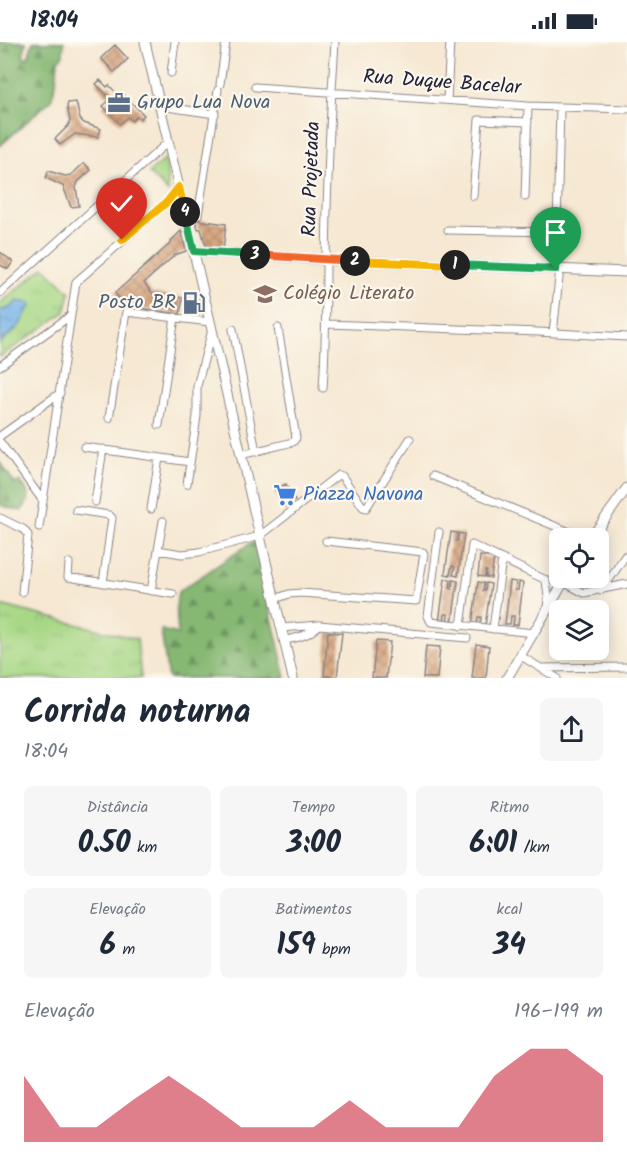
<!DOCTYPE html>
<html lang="pt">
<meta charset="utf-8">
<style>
:root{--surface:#fff;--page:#f6f6f7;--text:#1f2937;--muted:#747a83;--accent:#d1495b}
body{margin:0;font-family:Kalam,sans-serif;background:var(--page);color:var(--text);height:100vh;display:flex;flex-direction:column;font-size:22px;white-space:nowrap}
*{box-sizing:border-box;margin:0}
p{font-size:20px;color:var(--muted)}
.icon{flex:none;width:33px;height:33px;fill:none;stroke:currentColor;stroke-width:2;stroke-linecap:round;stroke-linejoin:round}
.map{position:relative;height:636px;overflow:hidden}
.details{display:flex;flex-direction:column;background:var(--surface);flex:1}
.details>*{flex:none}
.controls{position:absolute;left:549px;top:486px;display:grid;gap:12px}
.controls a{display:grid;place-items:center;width:60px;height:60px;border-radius:9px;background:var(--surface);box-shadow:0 3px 15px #0003;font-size:30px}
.pin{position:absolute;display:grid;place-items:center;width:51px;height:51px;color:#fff;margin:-62px -26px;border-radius:50% 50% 50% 0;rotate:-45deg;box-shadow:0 0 6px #0007}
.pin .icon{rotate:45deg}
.km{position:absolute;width:30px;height:30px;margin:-15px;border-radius:50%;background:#222;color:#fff;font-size:16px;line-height:30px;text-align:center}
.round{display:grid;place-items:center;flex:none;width:63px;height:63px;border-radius:9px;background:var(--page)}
.overview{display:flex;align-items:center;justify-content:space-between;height:102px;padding:0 24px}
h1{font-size:33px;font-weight:700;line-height:45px}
.stats{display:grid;grid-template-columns:repeat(3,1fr);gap:9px;height:102px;padding:6px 24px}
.stats div{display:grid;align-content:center;border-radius:9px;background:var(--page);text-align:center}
.stats b{font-size:30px;font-weight:700}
.stats small{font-size:16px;font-weight:400}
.stats p{font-size:16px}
.chart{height:168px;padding:12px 24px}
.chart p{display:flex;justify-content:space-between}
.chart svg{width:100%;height:108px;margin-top:6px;fill:var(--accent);opacity:.7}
.status{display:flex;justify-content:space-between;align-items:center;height:42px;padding:0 30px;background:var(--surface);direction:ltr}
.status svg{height:16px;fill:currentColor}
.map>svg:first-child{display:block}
</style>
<div class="status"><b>18:04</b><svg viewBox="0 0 49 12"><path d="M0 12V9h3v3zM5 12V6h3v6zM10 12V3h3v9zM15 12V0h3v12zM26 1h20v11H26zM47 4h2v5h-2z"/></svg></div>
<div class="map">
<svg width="627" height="636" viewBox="0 0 627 636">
<defs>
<pattern id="grass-tufts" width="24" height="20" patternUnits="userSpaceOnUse" patternTransform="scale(1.5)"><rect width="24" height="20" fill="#a8d886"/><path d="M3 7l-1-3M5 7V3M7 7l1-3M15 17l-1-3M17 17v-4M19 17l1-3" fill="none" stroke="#90b975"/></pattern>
<pattern id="forest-firs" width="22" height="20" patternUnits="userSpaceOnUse" patternTransform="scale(1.5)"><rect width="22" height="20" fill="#86b873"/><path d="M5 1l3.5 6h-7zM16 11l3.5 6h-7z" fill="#6d9560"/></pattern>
<pattern id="park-crowns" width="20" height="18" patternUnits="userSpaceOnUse" patternTransform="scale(1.5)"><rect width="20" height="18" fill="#a8d886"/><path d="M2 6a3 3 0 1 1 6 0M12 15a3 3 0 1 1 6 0" fill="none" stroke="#90b975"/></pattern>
<pattern id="water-ripples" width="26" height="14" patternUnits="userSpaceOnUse" patternTransform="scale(1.5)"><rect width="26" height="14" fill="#75b3e8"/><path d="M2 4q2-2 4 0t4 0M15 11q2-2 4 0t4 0" fill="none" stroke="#6091bd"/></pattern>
<pattern id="building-cross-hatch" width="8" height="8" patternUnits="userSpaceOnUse" patternTransform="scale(1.5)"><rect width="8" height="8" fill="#d6a27a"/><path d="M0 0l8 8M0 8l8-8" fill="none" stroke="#ad8465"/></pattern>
</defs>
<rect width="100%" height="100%" fill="#fbf7ec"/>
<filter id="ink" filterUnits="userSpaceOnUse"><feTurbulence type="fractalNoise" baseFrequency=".0167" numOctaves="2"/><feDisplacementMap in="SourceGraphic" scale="12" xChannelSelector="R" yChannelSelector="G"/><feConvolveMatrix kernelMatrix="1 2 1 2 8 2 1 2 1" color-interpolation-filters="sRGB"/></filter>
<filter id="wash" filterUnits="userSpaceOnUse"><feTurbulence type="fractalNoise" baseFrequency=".008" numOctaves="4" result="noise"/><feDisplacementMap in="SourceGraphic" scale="24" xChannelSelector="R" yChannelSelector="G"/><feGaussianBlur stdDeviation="1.35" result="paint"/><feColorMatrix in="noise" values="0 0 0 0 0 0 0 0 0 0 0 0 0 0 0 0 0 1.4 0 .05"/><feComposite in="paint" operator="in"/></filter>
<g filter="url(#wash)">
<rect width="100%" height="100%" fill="#f6e8d2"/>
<path fill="url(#grass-tufts)" stroke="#657d60" stroke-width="1.5" d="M44 225 70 250 65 270 0 315V261Z
M0 563 137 597 141 636H0Z"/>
<path fill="url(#forest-firs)" stroke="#546d57" stroke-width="1.5" d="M0 0H26L23 14 28 16 33 0H64L63 13 58 18 56 41 51 58 0 104Z
M0 420 15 442 20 439C30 450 31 458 21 469L0 463Z
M254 499 286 636H168L161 588 178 592 176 565 178 550Z"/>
<path fill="url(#park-crowns)" stroke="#657d60" stroke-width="1.5" d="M166 116 168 150 149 131Z"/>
<path fill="url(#water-ripples)" stroke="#4c6a92" stroke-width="1.5" d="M17 259 30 261 31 264C25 270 24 278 18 285 14 291 5 295 0 301V269L11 265Z"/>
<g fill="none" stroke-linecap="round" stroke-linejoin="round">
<path stroke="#75b3e8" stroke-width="2" d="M0 449H1"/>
</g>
<g id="blocks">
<path fill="url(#building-cross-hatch)" d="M115 3 128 17 114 30 101 16Z
M100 38 107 45 109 43 118 53 121 50 144 73 140 77 137 74 132 79 128 75 120 82 103 64 111 57 96 42Z
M76 60 80 77 84 81 101 87 98 95 75 92 60 103 55 97 68 84 70 79 67 64 68 61Z
M83 122H85L91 128 78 140 76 145 79 164 71 165 63 144 46 136 48 129 65 134 71 133Z
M196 178 226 182 223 209 206 207V202L205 201 201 187H198Z
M181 189 186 209 175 213 144 241 152 251 183 256 180 272 125 264 115 251 172 200 171 199Z
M0 210 13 220 8 227 0 223Z
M286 442 295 459 284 465 275 448Z
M451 490 457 491 456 499H458L459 491 464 492 458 534 453 533 455 525 452 524 450 533 445 532Z
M480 514 494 516 491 536 486 535 487 529H485V535L478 534Z
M445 537 451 538 450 546 452 547 453 538 458 539 452 581H447L448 572H445L444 581 439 580Z
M510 539 516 540 515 548H518L519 540 523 541 518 583H513L514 574H511L510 582H505Z
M478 540 484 541 483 549H485L486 541 491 542 485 584H480L481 575H478L477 583H472Z
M328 590 342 591 337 635 324 634Z
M376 599 390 600 386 636H372Z
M476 602 489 604 486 636H472Z
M426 604 440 605 437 636H423Z"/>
</g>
</g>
<g filter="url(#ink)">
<use href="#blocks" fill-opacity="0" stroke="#8c8586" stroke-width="1.5"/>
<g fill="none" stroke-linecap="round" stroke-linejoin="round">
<g stroke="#8c8586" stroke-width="9">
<path id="street" d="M171 31 175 0
M220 42 226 0
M255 45 528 64 627 67
M447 58 450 0
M160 64 215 72
M473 154 479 78 528 80
M525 155 528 64
M198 173 218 48
M448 188 557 190
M556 227 560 66
M0 251 168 100
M327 282 538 290 627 295
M233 287 256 410
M553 291 560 227
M0 324 70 274
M323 346C326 303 326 260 326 217 327 145 330 72 335 0
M109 376 126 270 210 280
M159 383 175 275
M0 394 60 351
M0 400 43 459
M84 405 190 420
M241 413 293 400 296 396 278 286
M433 434 584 496
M187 442 197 374V344L212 288
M95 460 103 407
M151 467 159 416
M76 468 109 473 112 476 103 541
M0 476 23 487 28 493 22 550
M39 485 76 240 167 160 179 145
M439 490 428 574 431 580 534 591
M158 508 182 512 199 510 260 494 338 433 342 434 363 465 366 466 410 397
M69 521 68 535 173 552
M563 540 584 551 627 542
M603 547 625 514 627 515
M151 549 163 479
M275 557 289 552 301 551 416 559 424 512 423 510 326 499
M461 584 472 503 546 538 549 564
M281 586 319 583 467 596
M493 587 502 517
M284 598C299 596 309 593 319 583
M521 614 557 636
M541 626 627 625"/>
</g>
<g stroke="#8c8586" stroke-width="11">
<path id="secondary" d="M145 0 293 636
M194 209 331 218 627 230
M591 496 627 446
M507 636 566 536"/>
</g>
<use href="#street" stroke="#fff" stroke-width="7"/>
<use href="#secondary" stroke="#fff" stroke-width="9"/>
</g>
</g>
<g fill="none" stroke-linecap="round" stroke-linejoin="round" filter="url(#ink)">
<g stroke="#fff" stroke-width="12">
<path id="split-1" d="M455 223 556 227"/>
</g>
<g stroke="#fff" stroke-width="12">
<path id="split-2" d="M355 219 455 223"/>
</g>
<g stroke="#fff" stroke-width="12">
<path id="split-3" d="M255 213 355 219"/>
</g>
<g stroke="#fff" stroke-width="12">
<path id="split-4" d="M185 170 194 209 255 213"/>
</g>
<g stroke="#fff" stroke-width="12">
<path id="split-5" d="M122 198 167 160 179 145 185 170"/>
</g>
<use href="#split-1" stroke="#22a559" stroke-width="8"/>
<use href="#split-2" stroke="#f5b400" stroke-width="8"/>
<use href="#split-3" stroke="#f0652b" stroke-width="8"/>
<use href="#split-4" stroke="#22a559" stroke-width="8"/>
<use href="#split-5" stroke="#f5b400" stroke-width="8"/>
</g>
<defs>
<g id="office-bare" transform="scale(1.8)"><path d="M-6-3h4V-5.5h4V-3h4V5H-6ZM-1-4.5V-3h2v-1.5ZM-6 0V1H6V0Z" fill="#5c6f8a" stroke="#fbf7ec" stroke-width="2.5" paint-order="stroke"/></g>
<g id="school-bare" transform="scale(1.8)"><path d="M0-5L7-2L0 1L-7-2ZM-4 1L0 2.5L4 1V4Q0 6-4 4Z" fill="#8d6e63" stroke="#fbf7ec" stroke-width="2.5" paint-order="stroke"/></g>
<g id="fuel-bare" transform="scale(1.8)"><path d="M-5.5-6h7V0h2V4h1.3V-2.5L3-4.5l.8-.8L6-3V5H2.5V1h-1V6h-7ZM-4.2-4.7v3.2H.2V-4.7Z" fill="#5c6f8a" stroke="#fbf7ec" stroke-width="2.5" paint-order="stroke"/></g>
<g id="supermarket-bare" transform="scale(1.8)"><path d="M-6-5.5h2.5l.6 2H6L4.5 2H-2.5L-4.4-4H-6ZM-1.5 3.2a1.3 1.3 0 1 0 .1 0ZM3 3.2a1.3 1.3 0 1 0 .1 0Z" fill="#3f7fe0" stroke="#fbf7ec" stroke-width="2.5" paint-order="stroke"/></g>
</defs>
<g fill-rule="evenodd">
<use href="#office-bare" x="119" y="61"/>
<use href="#school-bare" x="265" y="252"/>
<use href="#fuel-bare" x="194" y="261"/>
<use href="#supermarket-bare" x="285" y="453"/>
</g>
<g text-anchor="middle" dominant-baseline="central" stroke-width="4.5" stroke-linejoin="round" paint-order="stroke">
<g font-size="20" fill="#22223b" stroke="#fbf7ec">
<text transform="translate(442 41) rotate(4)">Rua Duque Bacelar</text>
<text transform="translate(312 137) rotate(-88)">Rua Projetada</text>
</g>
<g font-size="20" fill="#4e5e75" stroke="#fbf7ec" text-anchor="start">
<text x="137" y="61">Grupo Lua Nova</text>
<text x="176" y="261" text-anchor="end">Posto BR</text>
</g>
<g font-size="20" fill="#785e54" stroke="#fbf7ec" text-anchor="start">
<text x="283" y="252">Colégio Literato</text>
</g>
<g font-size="20" fill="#366cbe" stroke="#fbf7ec" text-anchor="start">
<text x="303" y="453">Piazza Navona</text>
</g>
</g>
</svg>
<div class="controls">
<a><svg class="icon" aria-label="locate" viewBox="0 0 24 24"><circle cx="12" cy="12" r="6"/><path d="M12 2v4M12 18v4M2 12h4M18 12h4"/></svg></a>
<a><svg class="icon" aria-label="layers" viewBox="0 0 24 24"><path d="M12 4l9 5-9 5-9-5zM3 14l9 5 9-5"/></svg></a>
</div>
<div class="pin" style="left:556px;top:227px;background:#1e9e55"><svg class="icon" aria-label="arrive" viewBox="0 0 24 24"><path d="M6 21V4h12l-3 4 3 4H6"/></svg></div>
<div class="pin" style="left:122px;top:198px;background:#d93025"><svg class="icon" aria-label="check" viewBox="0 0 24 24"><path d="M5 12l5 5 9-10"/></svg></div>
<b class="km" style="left:455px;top:223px">1</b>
<b class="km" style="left:355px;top:219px">2</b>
<b class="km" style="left:255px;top:213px">3</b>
<b class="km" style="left:185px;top:170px">4</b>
</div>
<section class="details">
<div class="overview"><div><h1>Corrida noturna</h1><p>18:04</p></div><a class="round"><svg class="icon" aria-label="share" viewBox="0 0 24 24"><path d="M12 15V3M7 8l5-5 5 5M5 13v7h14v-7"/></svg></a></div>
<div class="stats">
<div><p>Distância</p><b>0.50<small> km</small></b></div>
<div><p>Tempo</p><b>3:00</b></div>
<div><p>Ritmo</p><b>6:01<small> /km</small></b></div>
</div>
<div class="stats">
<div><p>Elevação</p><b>6<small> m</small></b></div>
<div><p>Batimentos</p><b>159<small> bpm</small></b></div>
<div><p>kcal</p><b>34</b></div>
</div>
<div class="chart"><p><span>Elevação</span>196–199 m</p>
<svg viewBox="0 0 160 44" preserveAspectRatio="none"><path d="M0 44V17L10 38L20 38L30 27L40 17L50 27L60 38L70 38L80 38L90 27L100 38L110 38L120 38L130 17L140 6L150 6L160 17V44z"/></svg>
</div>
</section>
